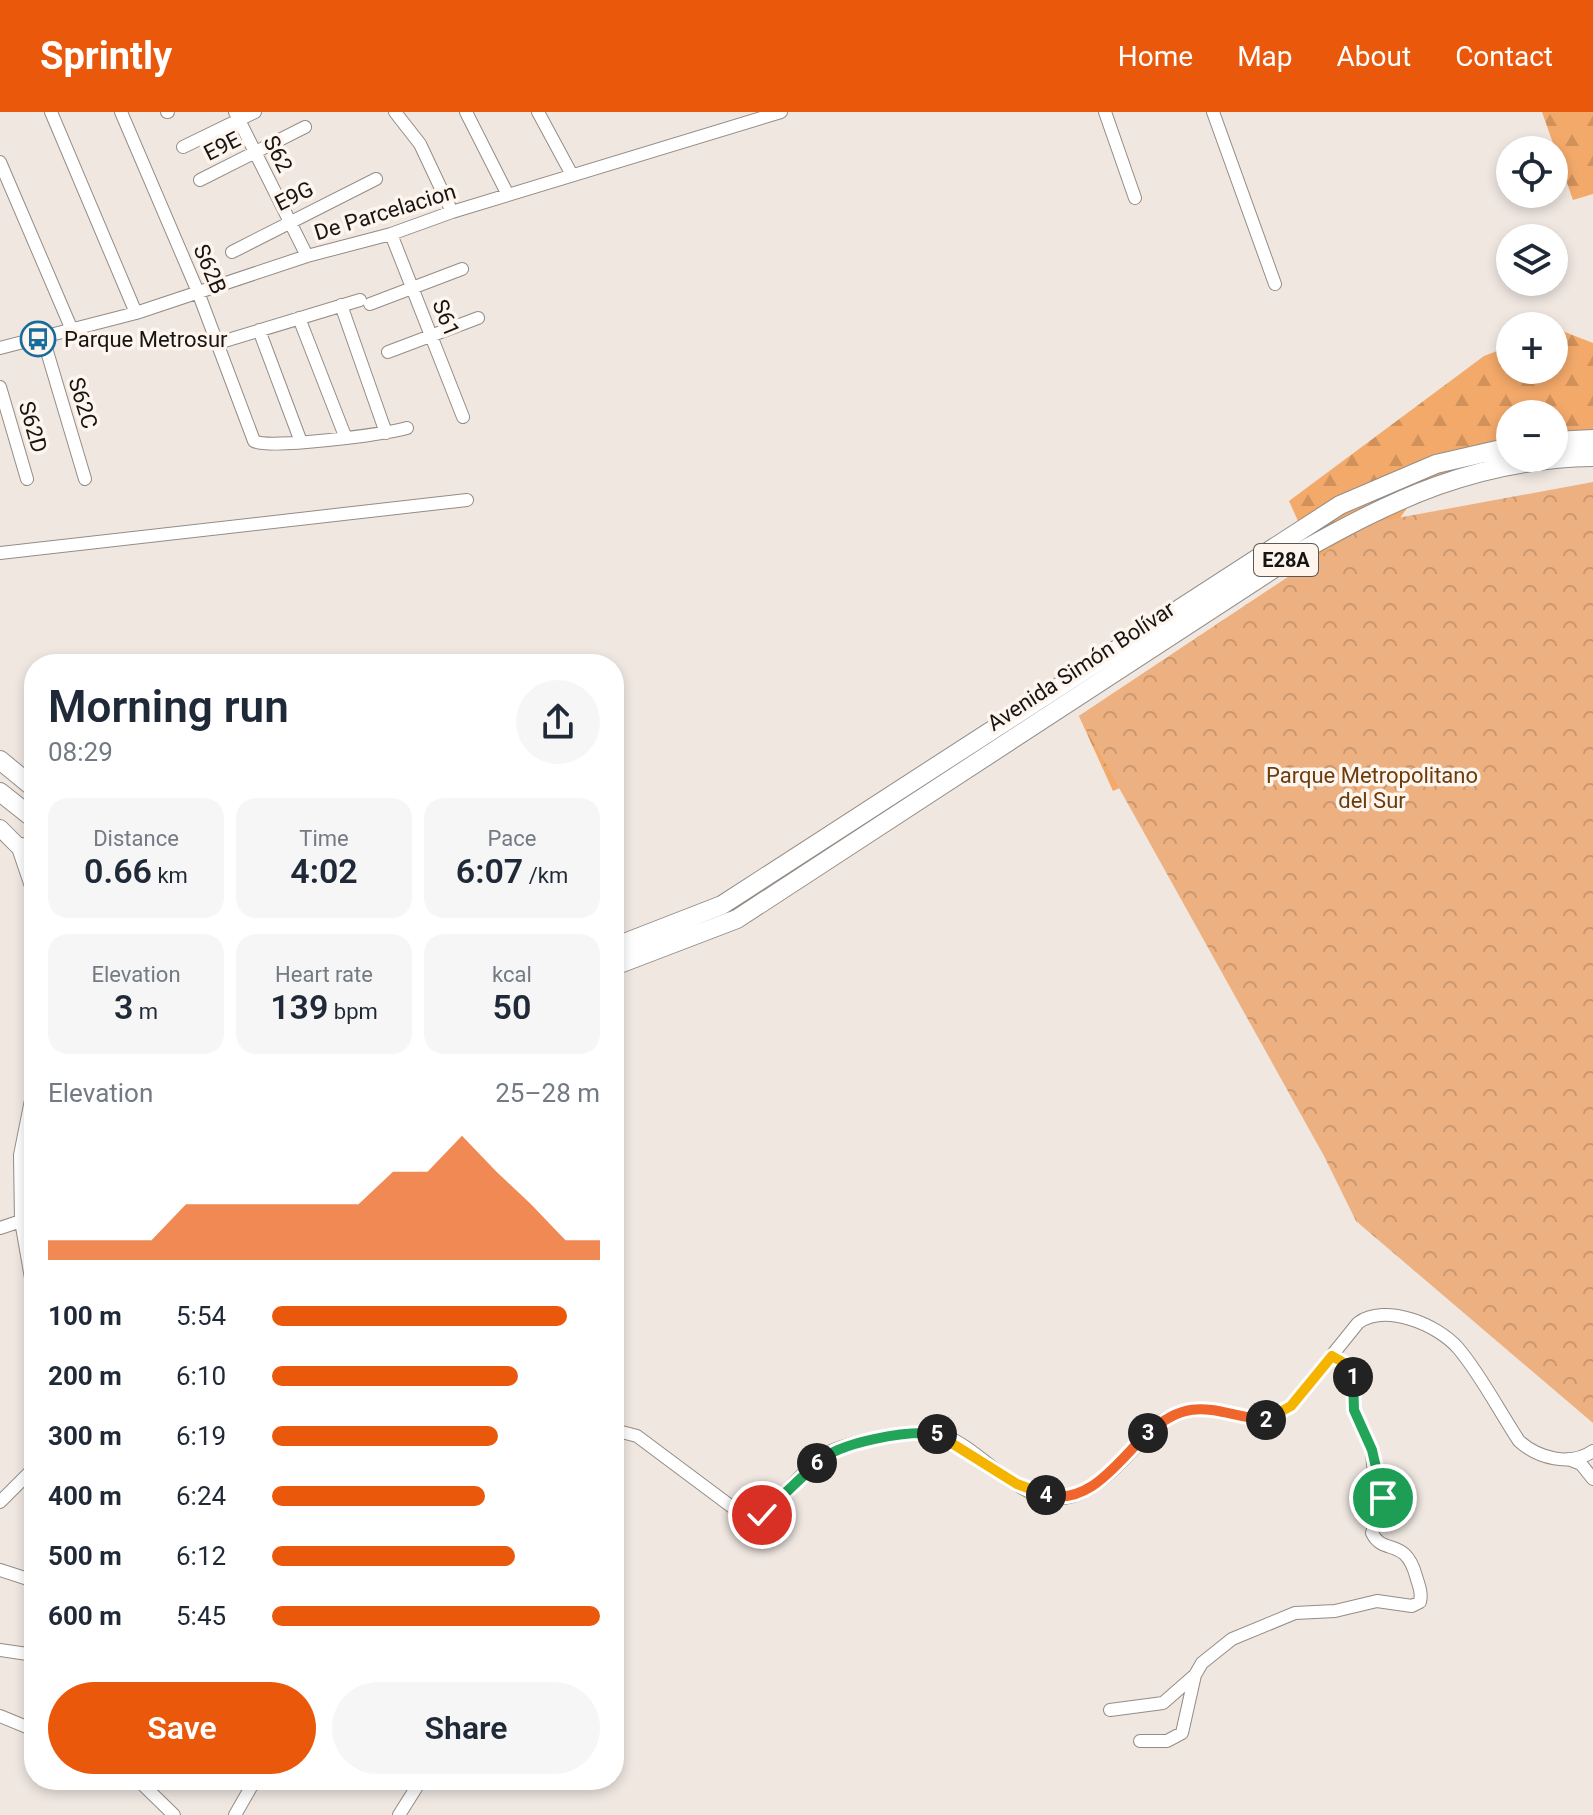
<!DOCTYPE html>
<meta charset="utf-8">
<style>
:root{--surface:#fff;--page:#f6f6f7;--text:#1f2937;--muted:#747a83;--accent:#ea580c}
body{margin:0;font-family:Roboto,sans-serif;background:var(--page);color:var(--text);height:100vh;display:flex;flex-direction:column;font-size:30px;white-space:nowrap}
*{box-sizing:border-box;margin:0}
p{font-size:26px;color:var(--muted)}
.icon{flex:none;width:44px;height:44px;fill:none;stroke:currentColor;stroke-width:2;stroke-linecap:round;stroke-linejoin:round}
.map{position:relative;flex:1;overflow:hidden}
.side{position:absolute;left:24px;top:542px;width:600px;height:1136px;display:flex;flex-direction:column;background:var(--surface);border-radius:32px;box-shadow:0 4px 12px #0003}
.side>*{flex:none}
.buttons{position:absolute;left:1496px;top:24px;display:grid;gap:16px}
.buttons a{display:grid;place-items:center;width:72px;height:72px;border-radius:50%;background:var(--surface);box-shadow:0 4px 12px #0003;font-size:40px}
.pin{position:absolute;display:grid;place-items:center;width:68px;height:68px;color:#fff;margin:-34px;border:4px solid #fff;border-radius:50%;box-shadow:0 2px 8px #0007}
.km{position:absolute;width:40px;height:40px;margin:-20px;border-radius:50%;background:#222;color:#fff;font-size:22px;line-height:40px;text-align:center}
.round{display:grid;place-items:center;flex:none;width:84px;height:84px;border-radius:42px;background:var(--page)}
.overview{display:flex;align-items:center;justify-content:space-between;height:136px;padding:0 24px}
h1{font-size:44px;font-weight:600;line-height:60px}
.metrics{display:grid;grid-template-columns:repeat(3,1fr);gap:12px;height:136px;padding:8px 24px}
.metrics div{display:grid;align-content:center;border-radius:20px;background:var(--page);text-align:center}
.metrics b{font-size:34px;font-weight:600}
.metrics small{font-size:22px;font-weight:400}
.metrics p{font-size:22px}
.chart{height:224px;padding:16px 24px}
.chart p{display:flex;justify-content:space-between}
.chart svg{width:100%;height:144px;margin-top:8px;fill:var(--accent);opacity:.7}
.primary-button{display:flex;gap:16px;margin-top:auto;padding:16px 24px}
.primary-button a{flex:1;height:92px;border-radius:48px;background:var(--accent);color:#fff;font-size:32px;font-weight:600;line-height:92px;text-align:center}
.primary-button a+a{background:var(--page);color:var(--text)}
ul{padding:0 24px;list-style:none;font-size:26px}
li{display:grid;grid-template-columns:128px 96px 1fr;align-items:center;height:60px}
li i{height:20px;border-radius:10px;background:var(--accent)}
header{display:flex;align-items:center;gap:48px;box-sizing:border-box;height:112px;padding:0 40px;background:var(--accent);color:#fff}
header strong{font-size:38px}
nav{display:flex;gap:44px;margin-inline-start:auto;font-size:28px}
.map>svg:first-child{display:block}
</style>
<header>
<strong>Sprintly</strong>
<nav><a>Home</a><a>Map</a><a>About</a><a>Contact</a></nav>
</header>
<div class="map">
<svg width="1593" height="1703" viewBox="0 0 1593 1703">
<defs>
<pattern id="forest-firs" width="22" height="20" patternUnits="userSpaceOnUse" patternTransform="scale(2)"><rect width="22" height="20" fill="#f3a96a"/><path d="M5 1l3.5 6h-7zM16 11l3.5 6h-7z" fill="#d0915b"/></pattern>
<pattern id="park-crowns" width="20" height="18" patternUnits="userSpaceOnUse" patternTransform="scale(2)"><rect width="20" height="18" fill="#edb181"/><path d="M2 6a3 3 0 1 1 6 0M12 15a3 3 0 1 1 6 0" fill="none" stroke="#ca976e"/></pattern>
</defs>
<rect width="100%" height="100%" fill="#f0e7e1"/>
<path fill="url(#forest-firs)" d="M1542 0H1593V82L1573 88Z
M1557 217 1593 231V344H1554V302H1510V344L1417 382 1369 450 1286 602 1113 679 1079 604 1315 447 1289 389 1484 244 1510 234V258H1554V218Z"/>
<path fill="url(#park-crowns)" d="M1593 370V1311L1356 1109 1324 1044 1079 604 1370 411Z"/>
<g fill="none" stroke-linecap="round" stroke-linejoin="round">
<g stroke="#948c86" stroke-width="14">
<path id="minor" d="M51 0 136 201
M121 0 198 180 254 329C268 338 385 322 407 316
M167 0H168
M235 0 307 144
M395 0 420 32 452 100
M466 0 508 83
M538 0 572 63
M1105 0 1135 86
M1213 0 1275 172
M183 35 255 0
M0 50 72 218
M200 68 305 15
M391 122 463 305
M232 140 376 67
M370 192 462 157
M341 193 386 321
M299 206 345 324
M259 218 301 330
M43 226 85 367
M218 231 360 188
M0 236 136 201 307 144 391 122 452 100 781 0
M388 240 478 206
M0 275 27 367
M0 441 467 388
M17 733 34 783
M34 973 20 1043 21 1109 34 1183
M0 1116 21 1109
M614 1318 637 1324 744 1404 757 1406C782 1390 807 1351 829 1340 851 1330 920 1315 943 1323 985 1338 1022 1399 1073 1384 1108 1373 1134 1333 1161 1309 1218 1276 1248 1328 1291 1294L1358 1211C1385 1191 1437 1212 1458 1236 1481 1263 1499 1299 1519 1329 1538 1346 1570 1355 1593 1339
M1568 1347 1581 1352 1593 1367
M0 1390 34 1356
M0 1458 34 1469
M0 1538 34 1543
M1110 1598 1163 1591 1195 1563
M0 1604 34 1618
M1140 1629H1167L1182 1621 1195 1563 1202 1551 1232 1527 1295 1501 1335 1499 1377 1489 1412 1494 1420 1490C1422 1480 1419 1474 1416 1464 1405 1424 1383 1444 1372 1421L1383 1380 1373 1353 1372 1338 1354 1298 1352 1258 1332 1244
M138 1668 174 1703
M235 1703 255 1668
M399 1703 421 1668"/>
</g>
<g stroke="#948c86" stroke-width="18">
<path id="major" d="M0 716 17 733 34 737"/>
</g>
<g stroke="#948c86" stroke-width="20">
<path id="highway" d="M1554 329 1593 327
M0 648 34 676
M0 680 34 707
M614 835 722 793 1340 393 1436 352 1510 335
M614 854 737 807 1293 444C1393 387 1476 347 1593 345"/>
</g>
<use href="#minor" stroke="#fff" stroke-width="12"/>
<use href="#major" stroke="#fff" stroke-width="16"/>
<use href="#highway" stroke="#fff" stroke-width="18"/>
</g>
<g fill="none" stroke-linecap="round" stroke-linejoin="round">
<g stroke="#fff" stroke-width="16">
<path id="split-1" d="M1353 1265 1354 1298 1372 1338 1383 1386"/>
</g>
<g stroke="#fff" stroke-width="16">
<path id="split-2" d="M1266 1308 1291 1294 1332 1244 1351 1255 1353 1265"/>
</g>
<g stroke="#fff" stroke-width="16">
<path id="split-3" d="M1148 1321C1193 1281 1215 1302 1266 1308"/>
</g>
<g stroke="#fff" stroke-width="16">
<path id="split-4" d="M1046 1383C1091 1394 1119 1347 1148 1321"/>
</g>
<g stroke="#fff" stroke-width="16">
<path id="split-5" d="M937 1322 1017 1372 1046 1383"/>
</g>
<g stroke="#fff" stroke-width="16">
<path id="split-6" d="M817 1351C838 1330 908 1318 937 1322"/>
</g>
<g stroke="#fff" stroke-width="16">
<path id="split-7" d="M762 1403 817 1351"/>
</g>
<use href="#split-1" stroke="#22a559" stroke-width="10"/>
<use href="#split-2" stroke="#f5b400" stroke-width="10"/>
<use href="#split-3" stroke="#f0652b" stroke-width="10"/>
<use href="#split-4" stroke="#f0652b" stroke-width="10"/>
<use href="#split-5" stroke="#f5b400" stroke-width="10"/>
<use href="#split-6" stroke="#22a559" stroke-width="10"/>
<use href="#split-7" stroke="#22a559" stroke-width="10"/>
</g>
<defs>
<g id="bus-ring" transform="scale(1.8)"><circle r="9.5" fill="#fdf5ee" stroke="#166c9c" stroke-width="1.5"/><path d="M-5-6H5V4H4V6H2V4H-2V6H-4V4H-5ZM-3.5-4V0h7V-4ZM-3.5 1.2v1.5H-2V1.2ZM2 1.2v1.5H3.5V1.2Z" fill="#166c9c"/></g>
</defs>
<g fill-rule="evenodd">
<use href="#bus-ring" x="38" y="227"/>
</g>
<g text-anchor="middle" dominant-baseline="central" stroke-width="7" stroke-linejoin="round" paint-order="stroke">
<rect fill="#fdf5ee" stroke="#5c5854" stroke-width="2" x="1254" y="432" width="64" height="32" rx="6"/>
<g font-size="20" font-weight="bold" fill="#171412">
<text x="1286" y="448">E28A</text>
</g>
<g font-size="22" fill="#171412" stroke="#fdf5ee">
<text transform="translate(222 34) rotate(-27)">E9E</text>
<text transform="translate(278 42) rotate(63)">S62</text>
<text transform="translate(294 84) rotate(-26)">E9G</text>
<text transform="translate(385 100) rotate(-17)">De Parcelacion</text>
<text transform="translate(210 157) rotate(67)">S62B</text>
<text transform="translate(446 206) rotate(68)">S61</text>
<text transform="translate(83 291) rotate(73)">S62C</text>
<text transform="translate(33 315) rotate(74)">S62D</text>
<text transform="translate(1081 554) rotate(-33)">Avenida Simón Bolívar</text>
</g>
<g font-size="22" fill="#171412" stroke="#fdf5ee" text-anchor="start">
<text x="64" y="227">Parque Metrosur</text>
</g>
<g font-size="22" fill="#6c3c0b" stroke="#fdf5ee">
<text x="1372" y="663">Parque Metropolitano<tspan x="1372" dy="25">del Sur</tspan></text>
</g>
</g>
</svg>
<div class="buttons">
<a><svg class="icon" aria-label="locate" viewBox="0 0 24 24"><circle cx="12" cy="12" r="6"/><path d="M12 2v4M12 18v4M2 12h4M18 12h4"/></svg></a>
<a><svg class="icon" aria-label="layers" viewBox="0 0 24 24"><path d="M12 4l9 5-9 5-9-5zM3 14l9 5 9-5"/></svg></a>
<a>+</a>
<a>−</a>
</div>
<div class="pin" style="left:1383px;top:1386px;background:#1e9e55"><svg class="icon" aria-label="arrive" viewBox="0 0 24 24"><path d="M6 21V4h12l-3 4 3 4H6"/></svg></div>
<div class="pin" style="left:762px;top:1403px;background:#d93025"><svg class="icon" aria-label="check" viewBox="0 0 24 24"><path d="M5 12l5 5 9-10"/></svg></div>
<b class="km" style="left:1353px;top:1265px">1</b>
<b class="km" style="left:1266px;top:1308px">2</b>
<b class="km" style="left:1148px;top:1321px">3</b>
<b class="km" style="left:1046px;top:1383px">4</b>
<b class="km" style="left:937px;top:1322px">5</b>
<b class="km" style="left:817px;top:1351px">6</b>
<section class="side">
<div class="overview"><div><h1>Morning run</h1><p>08:29</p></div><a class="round"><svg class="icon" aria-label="share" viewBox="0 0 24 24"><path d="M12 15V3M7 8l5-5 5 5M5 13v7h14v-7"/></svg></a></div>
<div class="metrics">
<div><p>Distance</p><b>0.66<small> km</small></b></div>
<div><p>Time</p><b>4:02</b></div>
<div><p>Pace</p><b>6:07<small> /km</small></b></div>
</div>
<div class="metrics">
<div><p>Elevation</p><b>3<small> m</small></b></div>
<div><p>Heart rate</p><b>139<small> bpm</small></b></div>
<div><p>kcal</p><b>50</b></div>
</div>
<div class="chart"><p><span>Elevation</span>25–28 m</p>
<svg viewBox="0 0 160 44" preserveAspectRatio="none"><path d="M0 44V38L10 38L20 38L30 38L40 27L50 27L60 27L70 27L80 27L90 27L100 17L110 17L120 6L130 17L140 27L150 38L160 38V44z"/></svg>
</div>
<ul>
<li><b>100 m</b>5:54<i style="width:90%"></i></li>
<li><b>200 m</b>6:10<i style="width:75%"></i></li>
<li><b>300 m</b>6:19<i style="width:69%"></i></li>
<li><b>400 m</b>6:24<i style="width:65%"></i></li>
<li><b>500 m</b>6:12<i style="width:74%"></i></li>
<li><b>600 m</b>5:45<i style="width:100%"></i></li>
</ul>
<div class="primary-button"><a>Save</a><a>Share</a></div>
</section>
</div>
